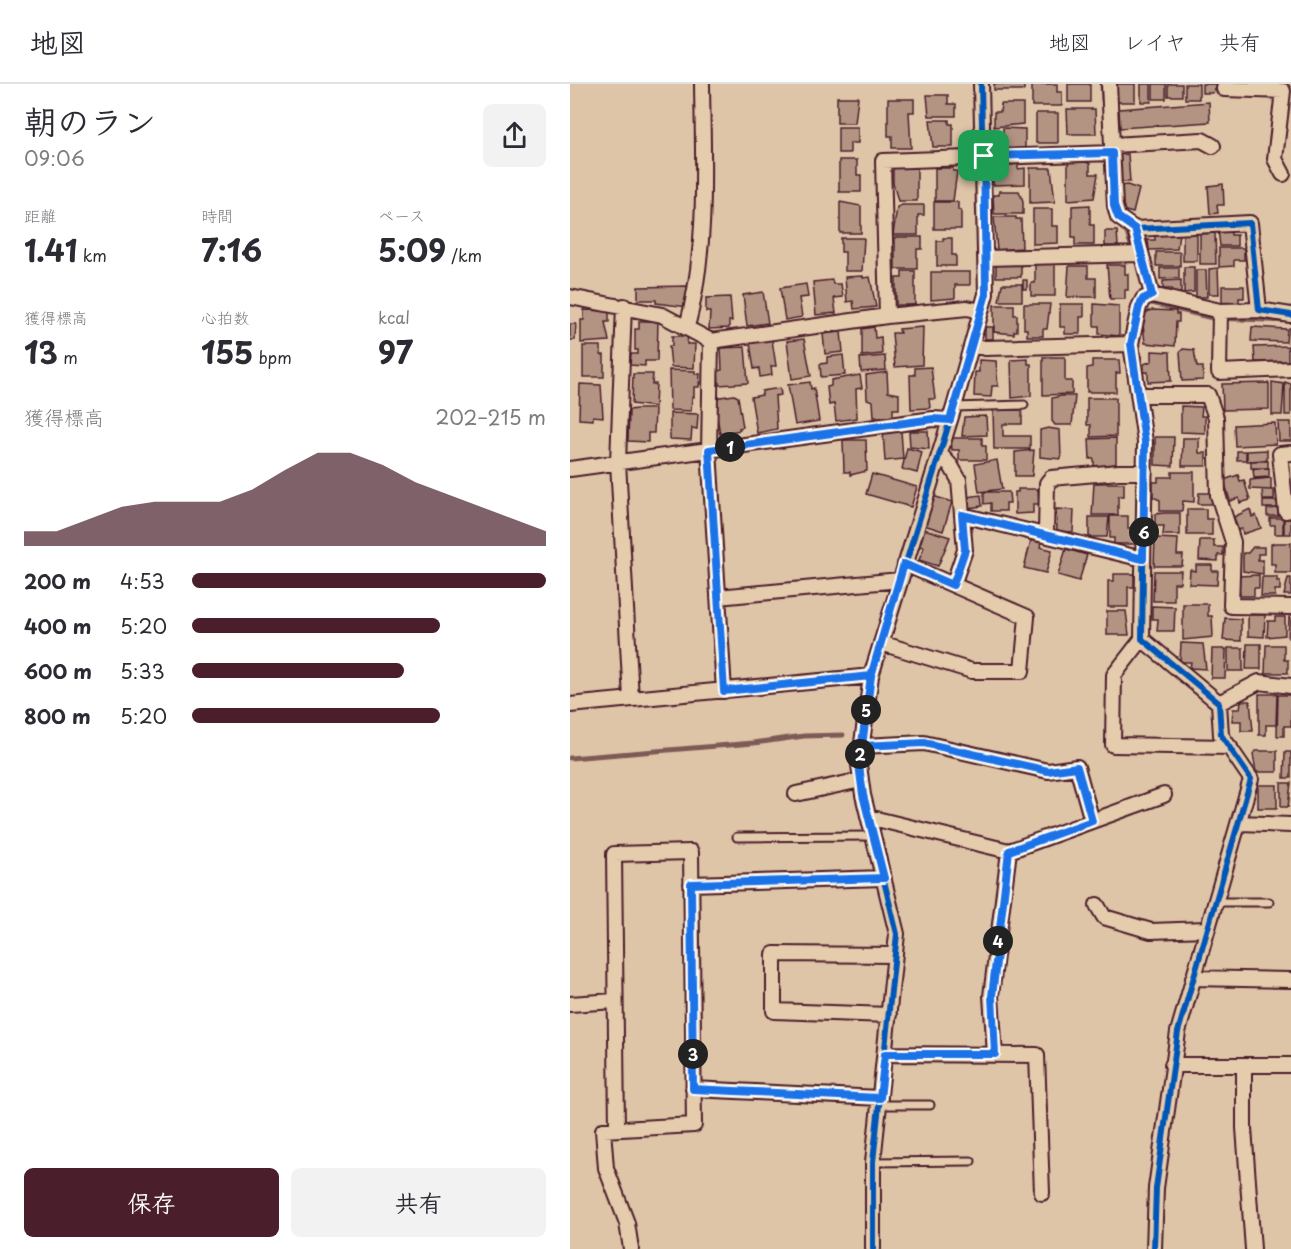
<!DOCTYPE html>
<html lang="ja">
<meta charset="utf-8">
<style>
:root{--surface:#fff;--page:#f2f2f3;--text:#2b2b33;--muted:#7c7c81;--line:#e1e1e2;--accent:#4a1f2b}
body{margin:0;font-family:"Playpen Sans","Klee One",sans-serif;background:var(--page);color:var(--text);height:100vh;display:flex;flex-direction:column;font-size:22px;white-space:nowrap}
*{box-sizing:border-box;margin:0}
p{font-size:20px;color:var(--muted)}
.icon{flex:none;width:33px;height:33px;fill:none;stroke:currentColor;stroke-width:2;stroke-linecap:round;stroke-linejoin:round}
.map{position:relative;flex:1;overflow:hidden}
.panel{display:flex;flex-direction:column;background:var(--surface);width:570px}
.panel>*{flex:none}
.pin{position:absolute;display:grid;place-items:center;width:51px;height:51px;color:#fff;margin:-26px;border-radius:12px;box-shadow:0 3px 9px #0006}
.km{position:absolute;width:30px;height:30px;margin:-15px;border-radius:50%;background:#222;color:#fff;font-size:16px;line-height:30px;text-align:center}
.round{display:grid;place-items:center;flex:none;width:63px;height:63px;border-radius:9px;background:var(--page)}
.summary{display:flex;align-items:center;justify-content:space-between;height:102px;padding:0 24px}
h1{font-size:33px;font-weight:700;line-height:45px}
.metrics{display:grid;grid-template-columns:repeat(3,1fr);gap:9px;height:102px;padding:6px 24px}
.metrics div{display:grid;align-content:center}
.metrics b{font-size:30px;font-weight:700}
.metrics small{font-size:16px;font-weight:400}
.metrics p{font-size:16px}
.chart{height:168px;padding:12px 24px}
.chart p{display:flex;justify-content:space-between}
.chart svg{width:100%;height:108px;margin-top:6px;fill:var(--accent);opacity:.7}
.button{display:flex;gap:12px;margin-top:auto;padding:12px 24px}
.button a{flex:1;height:69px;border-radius:9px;background:var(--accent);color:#fff;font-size:24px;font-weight:700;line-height:69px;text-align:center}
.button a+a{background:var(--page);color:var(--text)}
ul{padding:0 24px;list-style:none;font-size:20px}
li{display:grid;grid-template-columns:96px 72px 1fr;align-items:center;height:45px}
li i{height:15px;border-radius:8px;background:var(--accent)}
header{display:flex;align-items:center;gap:36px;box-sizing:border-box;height:84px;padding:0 30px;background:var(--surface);border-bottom:2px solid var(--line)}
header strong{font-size:28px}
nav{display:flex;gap:33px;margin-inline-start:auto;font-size:21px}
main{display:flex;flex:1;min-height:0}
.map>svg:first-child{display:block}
</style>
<header>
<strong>地図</strong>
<nav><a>地図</a><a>レイヤ</a><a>共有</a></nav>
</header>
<main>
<section class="panel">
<div class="summary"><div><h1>朝のラン</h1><p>09:06</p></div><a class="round"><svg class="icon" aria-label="share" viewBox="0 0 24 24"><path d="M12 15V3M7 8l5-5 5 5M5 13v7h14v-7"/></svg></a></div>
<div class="metrics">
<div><p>距離</p><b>1.41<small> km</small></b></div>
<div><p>時間</p><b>7:16</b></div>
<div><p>ペース</p><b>5:09<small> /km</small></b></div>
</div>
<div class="metrics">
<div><p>獲得標高</p><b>13<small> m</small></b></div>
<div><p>心拍数</p><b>155<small> bpm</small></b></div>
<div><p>kcal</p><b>97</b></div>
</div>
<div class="chart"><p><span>獲得標高</span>202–215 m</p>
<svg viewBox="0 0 160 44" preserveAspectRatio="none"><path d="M0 44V38L10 38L20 33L30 28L40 26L50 26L60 26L70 21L80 13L90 6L100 6L110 11L120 18L130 23L140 28L150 33L160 38V44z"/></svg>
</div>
<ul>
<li><b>200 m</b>4:53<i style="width:100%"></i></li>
<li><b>400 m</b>5:20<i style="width:70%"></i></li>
<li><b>600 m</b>5:33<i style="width:60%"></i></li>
<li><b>800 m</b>5:20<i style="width:70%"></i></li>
</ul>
<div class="button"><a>保存</a><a>共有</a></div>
</section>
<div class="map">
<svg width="721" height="1165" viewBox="0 0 721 1165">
<rect width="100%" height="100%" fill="#dfc5a8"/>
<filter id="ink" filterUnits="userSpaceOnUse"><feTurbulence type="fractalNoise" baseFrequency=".0167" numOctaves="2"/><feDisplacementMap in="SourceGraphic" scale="12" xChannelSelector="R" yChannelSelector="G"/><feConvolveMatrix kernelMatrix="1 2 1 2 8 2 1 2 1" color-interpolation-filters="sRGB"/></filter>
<g filter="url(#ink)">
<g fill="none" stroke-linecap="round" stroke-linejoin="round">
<path stroke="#7e5a57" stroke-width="5" d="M532 0 533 16
M544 135 557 149 564 170
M579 213 582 219 642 234 719 237
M0 674 184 659 234 652 273 651"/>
</g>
<path fill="#b39483" stroke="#4a1f2b" stroke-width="1.5" d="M424 0H454V6H424Z
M462 0H487V8H492V22H462Z
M498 0H520V18H498Z
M545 0H565V18H546Z
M571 0H581V18H571Z
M583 0H596V15H583Z
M598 0H612V12H598Z
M615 0H629V15H615Z
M632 0H646L643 9H632Z
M357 11H378V20H386V32H359Z
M267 13H288L285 39H267Z
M318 15H344V28H339L341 64H322V52H318Z
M639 18 640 38 550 44 549 25Z
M431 20H453V40L424 43V28H430Z
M497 25H525L526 50H498Z
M466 29H488V59H466Z
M360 36H379V40H383V63H363Z
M268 43H288V59H280V69H268Z
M433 44 455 45V65H435V68H426V53H433Z
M558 70 560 98H547L545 71Z
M269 76H287V91H291V108H269Z
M498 78H516L520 80V90H528L524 114 498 116Z
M448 80V85L455 84V100L423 101V83Z
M323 84H347V117H328L323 99Z
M365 84H383V87H387L383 117H365Z
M460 84H481L485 118 460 119Z
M653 100 654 121H647L648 129 640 130 638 102Z
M557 101 569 105 563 129 552 126 549 102Z
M429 107H449L453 117V130H424L423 111H429Z
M270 118 291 122V149H270Z
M364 118H388V126H391V145H364Z
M332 121H354V131H348V151H323L327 123Z
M520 121V141H524V161H505V153H502V122Z
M463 125H482V142H488V159L463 160Z
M424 133H446V135H451L452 164 427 166Z
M648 145H661V151H667V162H650Z
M535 147H547L548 162H535Z
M585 148H609L607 165 579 166 578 156H585Z
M613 148H627V177H613Z
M645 149 646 180H630V150Z
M325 153H352V165H347V185H325Z
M271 154H294L292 187H275V168H271Z
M373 154H382V171H386V182H367V157H373Z
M649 164H674V176H664V182L649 183Z
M586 168H610V182H586Z
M426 179H451V193H426Z
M465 180H485V212H461V199H465Z
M537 181H555V190H558V206H555V215H540Z
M499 182H518V194H526V213H497Z
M614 183H624V208L614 209Z
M590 184H609V194L590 195Z
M648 184 649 210H639V185Z
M626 186H636L637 213H626Z
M332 187H345V221H326V194H332Z
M361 188H400V201H385V214L361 216Z
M293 192V194L300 193 306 223 284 225 283 217 277 218 275 193Z
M262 196 263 200H271L273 213 264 214 266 229 246 231 243 198Z
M453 196H457V205H453Z
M611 196V211H602V205H593V197Z
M236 200 238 213 229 214 232 233 215 236 210 204Z
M432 200H452V217H429Z
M118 202V223L86 219V216H68V203Z
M652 202H674V214H669V220H652Z
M193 208 198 239 177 242 173 211Z
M160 213 162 237H159V244L139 245 140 228H136V214Z
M454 220H480L477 245H473V252H457V245H454Z
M490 220H514V233H510V250H495V243H490Z
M524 220 549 222V252L529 250V242H524Z
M424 221H444V231H447V247H444V250L424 248Z
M14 226 39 227V238H35L39 257 11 259V236H14Z
M582 226 606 227V230H609V238H606L605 262 575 259 572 230Z
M69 237H88L87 277H75V282L60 281 61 270H68V266H65V245H69Z
M0 240H6L5 256H0Z
M304 243 305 254 311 253 312 270 292 272V245Z
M353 243 352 281 325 283 322 249H330L329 245Z
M415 243H423V255H415Z
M682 243 717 245 716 258 681 257Z
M719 244H721V265H719Z
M271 248 273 268 255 270 253 250Z
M102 252H118L117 260H125L124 284 101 283 99 262H102Z
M234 255 241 292 222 295 217 257Z
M202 256 206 282H201L202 291 190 293 189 284 184 285 180 259Z
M13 262H31V271H34V293H13Z
M718 262V277L685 278 684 263Z
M175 263 178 299 149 301 148 287 152 286 151 264Z
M613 265 624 266 627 283H633V296L612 297 610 268Z
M582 267 600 268 601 297 578 298V288H574V280L582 277Z
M273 271 275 291 251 293 250 280 257 279V273Z
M315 272 316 286 291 288 290 274Z
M473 273H495V297H502V310L473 311Z
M458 275V280H461V312L442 314 441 276Z
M409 276 426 277 428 302H422L421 313 404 312 405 288H409Z
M522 276H549L550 289H546V308H517V284L522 283Z
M361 283 365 315H359L360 324 341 325 340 291H345V284Z
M99 286 125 287V290H130L129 303H124V313H122L121 327 100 326Z
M317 288 318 308 329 310V325H323V333H304L303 317 297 315 296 291Z
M63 290H83L82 300H86L85 323 62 320Z
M290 291 292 304 286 305 287 334 266 337 264 320 259 321 257 303 261 302V296Z
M240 298 241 305 244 304 249 337 225 341 218 301Z
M702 298 714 300 712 331H702Z
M715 298 721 300V331H715Z
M699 299V325L653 326 652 300Z
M10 300 31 301 33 333 23 332V336L9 335Z
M210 304 211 311 205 312 207 345 187 349 181 313 192 311V307Z
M164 311 168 313 173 343 169 344 170 346 150 350 144 314Z
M491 312H505L502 341H485L482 337V314Z
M517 314H546V352L521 353V341H517Z
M611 322 632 323 631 332H635V349L611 348Z
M67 325H85L84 349H78V358L58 357 59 326Z
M423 326H452V340H433V352H460V365H424Z
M100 329 128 330 127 345 122 344 121 356 100 355Z
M416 332 417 351 392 352 394 333Z
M708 338H721V357H709Z
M705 339 706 360 665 362 664 341Z
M478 344 490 346 491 375 470 373V346Z
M331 347 333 375 315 377 313 348Z
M339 347H358L359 365 340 363Z
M585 353H604L603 382 585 381Z
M381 354H412V362H416V376H389V366H382Z
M546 354V380L524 383V375H520L519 355Z
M613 354H629V369H636V382H612Z
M273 356H296L297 387 280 391V388H274Z
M337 364 352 368 347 389 332 385Z
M464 366 462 392H445V368Z
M697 366V376L677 377V367Z
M667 367H676V376H667Z
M427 376 432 405 409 408 405 380Z
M681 377H698V384H681Z
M699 384V393L684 394 683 385Z
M602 388H624V418L613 417 612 427H590V416L583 413V398H588V393H602Z
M302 390 347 403 341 423 296 410Z
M668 391 670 397 674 396 680 416 670 419 669 414 660 417 654 396Z
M701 394V406L680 405V396Z
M524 399H554V412H548V431H522Z
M448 405H468L469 420H463V429L445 430V408H448Z
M692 406H704V416H693Z
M414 408H439L440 419H436V427H421V419L414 420Z
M629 409H643V420H628Z
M411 411 412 422 398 424 397 413Z
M363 412 382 418 373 447 354 441Z
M693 417H708V424H693Z
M708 424V432H697V425Z
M486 425 504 426 503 448 487 447Z
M617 425H636V435H642V451H617Z
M680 425 682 433 686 431 691 444 673 450 672 445 668 446 664 433Z
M594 429H610V451H593L594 442H585V430Z
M540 432H558V444H565V460H544V454H540Z
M519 433H539L537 453H519Z
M700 434H713V450H705V441H700Z
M714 435H721V450H714Z
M354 445 380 453 368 482 349 476 354 463 348 462Z
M585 454 608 455 607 471H613L612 482H584Z
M461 456 471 459 470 463 482 466 476 489 454 484Z
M630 456H644V463H653V471H648V477L629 476Z
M705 459H721V489H705V480H701V460Z
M683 463H694V470H688V476H693V490L673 487V469H678Z
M496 465 517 471 509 497 488 491Z
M626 481H642V487H648L647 501 619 500 620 486 626 487Z
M584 487H611L610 499H604V517H583Z
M544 490H564V503H558V523H538V497H544Z
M689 491V504H684V512H670L668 492Z
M692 493H707V497H710V506H705V512H691Z
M718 494H721V511H714Z
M613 520H638V532H642L643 553 613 556Z
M582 522 605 523 604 547H587L588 535H582Z
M537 527H556L559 551H537Z
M678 531H695L694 553 678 552Z
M705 533H715V551L697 553 698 537H705Z
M719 533 721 534V554H718Z
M655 534 671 535V557L653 556Z
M611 559 633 560 636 585 620 584 621 578H610Z
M677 560H691V585H676Z
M696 561H714V576H718V589H695Z
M658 564H673V587H658Z
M642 565H656L655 594H641Z
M689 610H707L706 641H696V651H689Z
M708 611H721V642H714V652H707Z
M671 617H680L683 647H671V637H662L663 625H670Z
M686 667H707V688H686L683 670Z
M715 668H721V694H714Z
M711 699H721L718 723H711Z
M688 701H707V724H688Z"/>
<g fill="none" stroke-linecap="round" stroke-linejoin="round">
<g stroke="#4a1f2b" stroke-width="11">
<path id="service" d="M384 323 454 321
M167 753 303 752
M645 818H699
M309 1021H360
M303 1078 401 1077"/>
</g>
<g stroke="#4a1f2b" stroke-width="18">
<path id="minor" d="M539 0 545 122 548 133 565 145
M655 0 654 5 713 7 705 75 713 90
M542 61 632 56 643 62
M417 174 570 170
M582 211 650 227 689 226
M0 213 92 231 141 257 317 232 397 224 411 227
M54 222 48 378 61 615
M650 227 649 288 721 285
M317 232 313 77 542 69
M117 243C138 165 133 81 132 0
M141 257 139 366 154 607
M402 261 415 264 561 260
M569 311H638L646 334 648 411 663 458 661 522 721 523
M721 369 710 370 716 427 721 426
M370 370 381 382 389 396 395 466 383 501
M0 385 363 335 380 336
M392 431 573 475
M476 450 477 399 481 394 549 388H575
M148 513 330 496
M572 555 544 591 543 661 660 663
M311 559 402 587H452L457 533 335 480
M649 619 689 598 721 602
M0 621 301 592
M292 662 354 659 478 687 507 683 522 737
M226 710 291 696
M298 733 439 767 594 711
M670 739 721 741
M121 800 314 794
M527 821 534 833 581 847 636 845
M623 894 721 896
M0 920 45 917
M319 931 204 927V870L325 871
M315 970 467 971 472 1109
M425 971 421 912 439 767
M602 981H721
M674 981V1044L683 1165
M123 1005 310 1014
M47 1045 44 770 121 768 124 1041 33 1046 36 1084 57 1139 61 1165
M303 1165V1078L327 850 293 711 289 681 301 592 384 323 416 210 411 0
M584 1165 586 1104 608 948 681 695 651 651 649 619 572 555 575 358 561 260 569 223 573 215 582 211 565 145 680 139 689 226 721 231"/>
</g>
<use href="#service" stroke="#e5ccad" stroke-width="7"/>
<use href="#minor" stroke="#e5ccad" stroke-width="14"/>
<g stroke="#e5ccad" stroke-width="10">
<path id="cycleway" d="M303 1165V1078L327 850 293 711 289 681 301 592 384 323 416 210 411 0
M584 1165 586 1104 608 948 681 695 651 651 649 619 572 555 575 358 561 260 569 223 573 215 582 211 565 145 680 139 689 226 721 231"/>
</g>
<use href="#cycleway" stroke="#0057b8" stroke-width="6"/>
</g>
</g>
<g fill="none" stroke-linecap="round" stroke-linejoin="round" filter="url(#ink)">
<g stroke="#fff" stroke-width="12">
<path id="route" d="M414 72 416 210 380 336 363 335 139 366 154 607 301 592 289 681 293 711 314 794 121 800 123 1005 310 1014 315 970H425L422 912 439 767 522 737 507 683 478 687 354 659 292 662 301 592 334 480 383 501 395 466 392 431 573 475 575 358 561 260 569 223 573 215 582 211 565 145 548 133 544 122 542 69 414 72"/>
</g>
<use href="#route" stroke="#1a73e8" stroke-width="8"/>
</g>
</svg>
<div class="pin" style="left:414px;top:72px;background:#1e9e55"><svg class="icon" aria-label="arrive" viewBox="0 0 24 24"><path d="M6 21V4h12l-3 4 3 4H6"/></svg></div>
<b class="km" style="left:160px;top:363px">1</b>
<b class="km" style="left:290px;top:670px">2</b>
<b class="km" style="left:123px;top:970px">3</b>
<b class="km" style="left:428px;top:857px">4</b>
<b class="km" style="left:296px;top:626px">5</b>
<b class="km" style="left:574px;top:448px">6</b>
</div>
</main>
